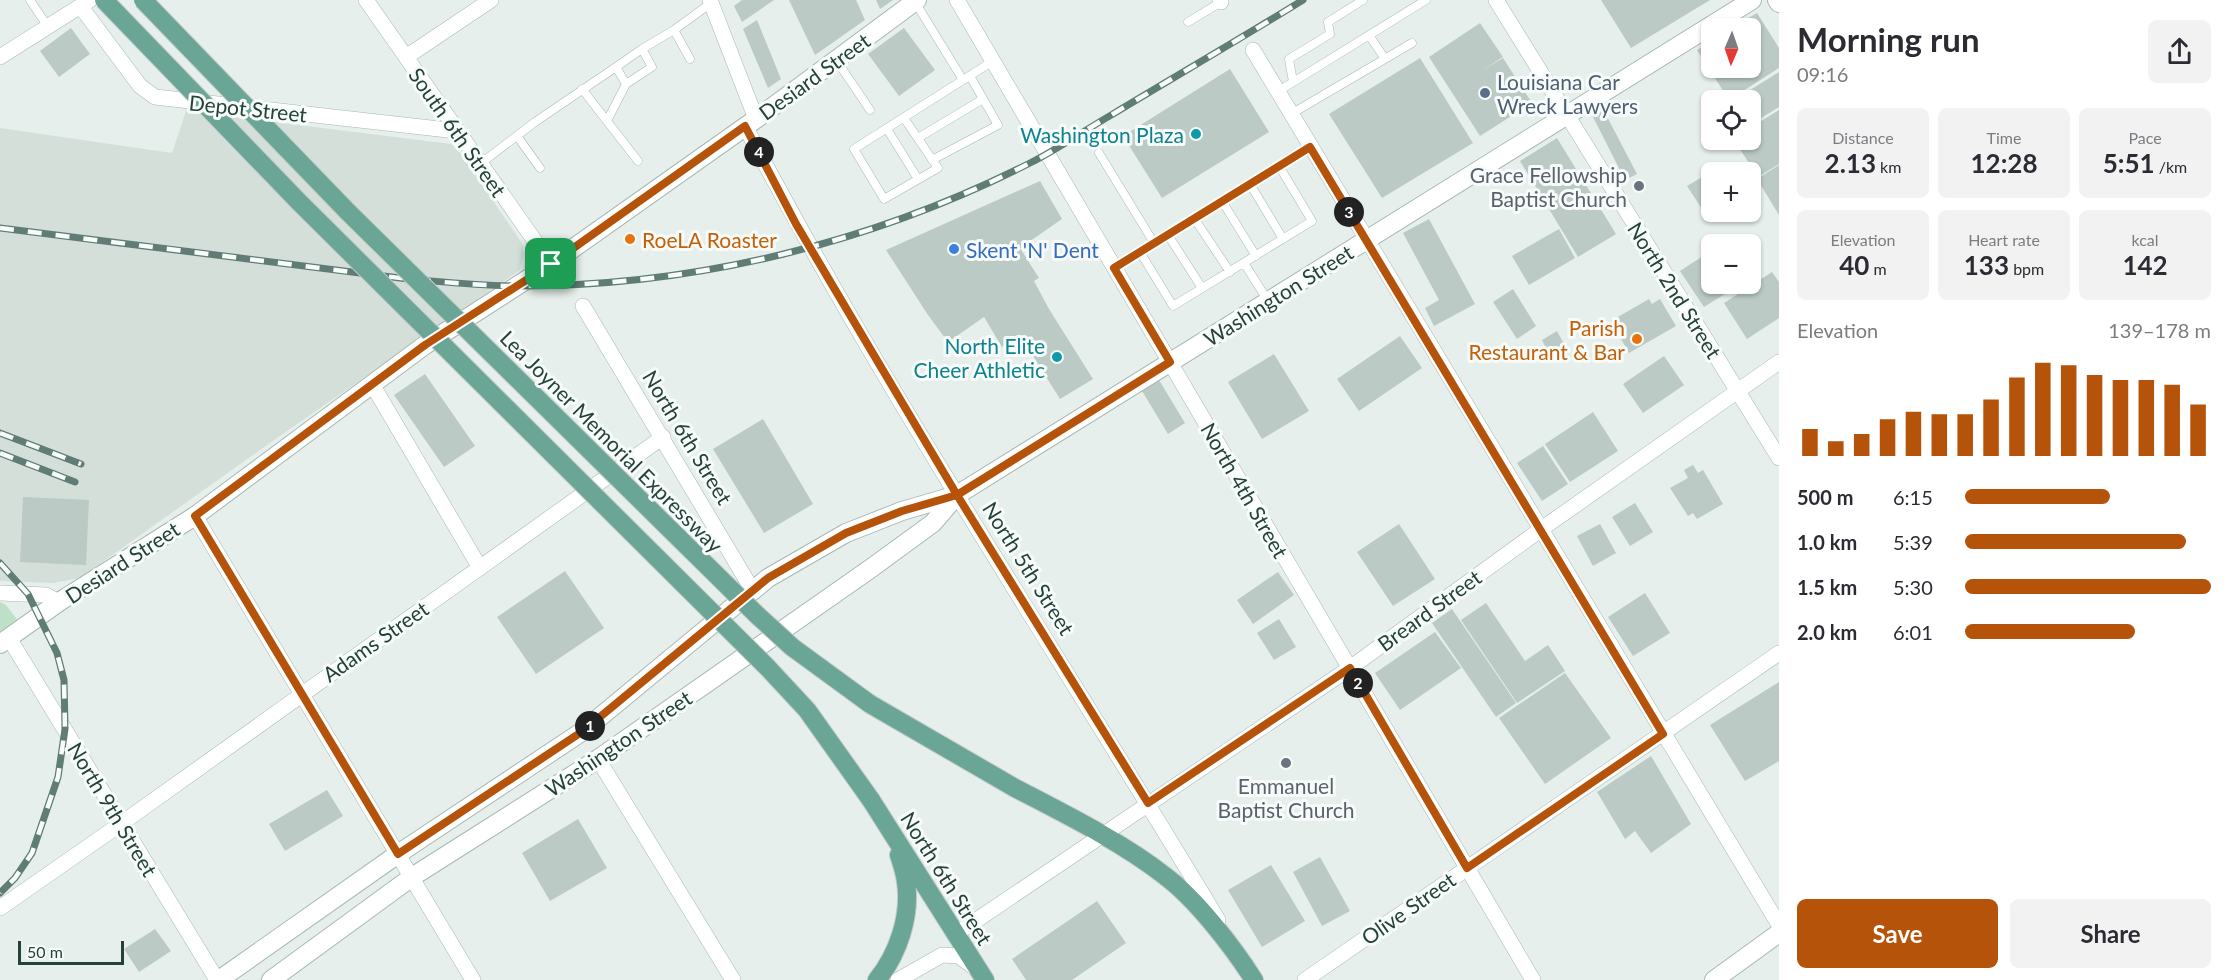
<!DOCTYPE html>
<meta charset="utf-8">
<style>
:root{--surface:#fff;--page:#f2f2f3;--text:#2b2b33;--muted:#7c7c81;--accent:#b45309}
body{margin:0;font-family:Lato,sans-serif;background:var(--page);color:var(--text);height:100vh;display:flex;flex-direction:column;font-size:22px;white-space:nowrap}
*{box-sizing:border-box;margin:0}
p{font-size:20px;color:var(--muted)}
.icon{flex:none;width:33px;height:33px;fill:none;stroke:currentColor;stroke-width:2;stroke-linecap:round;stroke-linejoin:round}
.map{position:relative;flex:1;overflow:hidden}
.side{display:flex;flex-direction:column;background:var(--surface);width:450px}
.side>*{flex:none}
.needle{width:39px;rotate:182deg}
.buttons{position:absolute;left:1701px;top:18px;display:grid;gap:12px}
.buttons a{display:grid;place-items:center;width:60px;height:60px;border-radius:9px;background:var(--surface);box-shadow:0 2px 4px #0004;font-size:30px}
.scale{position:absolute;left:18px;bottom:15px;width:106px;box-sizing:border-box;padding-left:6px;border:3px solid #24423a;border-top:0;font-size:16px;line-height:21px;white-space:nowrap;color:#24423a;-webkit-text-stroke:4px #f7fbf9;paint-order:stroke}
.pin{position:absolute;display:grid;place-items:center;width:51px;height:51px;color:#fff;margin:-26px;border-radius:12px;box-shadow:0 3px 9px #0006}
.km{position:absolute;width:30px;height:30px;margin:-15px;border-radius:50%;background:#222;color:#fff;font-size:16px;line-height:30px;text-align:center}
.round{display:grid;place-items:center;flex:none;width:63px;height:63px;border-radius:9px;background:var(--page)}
.headline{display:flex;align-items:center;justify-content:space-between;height:102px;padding:0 18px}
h1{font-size:33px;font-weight:700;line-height:45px}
.stats{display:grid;grid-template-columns:repeat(3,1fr);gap:9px;height:102px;padding:6px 18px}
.stats div{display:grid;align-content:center;border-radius:9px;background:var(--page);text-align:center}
.stats b{font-size:26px;font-weight:700}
.stats small{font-size:16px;font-weight:400}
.stats p{font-size:16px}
.chart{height:168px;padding:12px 18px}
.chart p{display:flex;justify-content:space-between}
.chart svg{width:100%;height:108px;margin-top:6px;stroke:var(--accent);stroke-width:6}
.button{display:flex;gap:12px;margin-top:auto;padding:12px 18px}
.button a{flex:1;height:69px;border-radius:9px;background:var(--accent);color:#fff;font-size:24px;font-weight:700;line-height:69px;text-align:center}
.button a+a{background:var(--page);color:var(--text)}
ul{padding:0 18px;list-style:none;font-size:20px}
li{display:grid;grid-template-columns:96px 72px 1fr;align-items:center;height:45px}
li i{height:15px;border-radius:8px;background:var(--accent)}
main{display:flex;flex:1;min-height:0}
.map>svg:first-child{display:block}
</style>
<main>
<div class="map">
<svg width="1779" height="980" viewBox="0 0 1779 980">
<rect width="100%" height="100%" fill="#e6efeb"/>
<path fill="#d4dfda" d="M186 111 451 144 458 150 522 243 524 254 520 270 274 440 80 578 53 583 0 581V128L172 153Z"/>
<path fill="#bfe0c8" d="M0 602 6 605 19 622 0 635Z"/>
<path fill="#bbcac4" d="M742 0H774L742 22 734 6Z
M789 0H856L865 20 815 55Z
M876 0H893L880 9Z
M1601 0H1710L1631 48Z
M1757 13 1779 48V68L1729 100 1697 50 1712 41V68H1750V28H1731Z
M757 20 781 79 768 88 743 29Z
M1480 23 1503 57 1481 71 1503 58 1532 103 1480 136 1429 57Z
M71 28 90 54 59 77 40 51Z
M904 28 935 70 899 96 868 54Z
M1420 58 1473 143 1382 198 1329 114Z
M1230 69 1269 132 1162 198 1123 136Z
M1779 72V107L1750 125V100H1734Z
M1603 109 1637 174 1625 180 1592 115Z
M1779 110V164L1758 177 1734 140H1750V128Z
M1557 138 1616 234 1578 257 1520 161Z
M1779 165V215L1757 179Z
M1721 166 1725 172H1712V208L1704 212 1687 186Z
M1040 181 1062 219 1020 248 1039 278 1034 281 1049 309 1093 379 1060 399 1020 335 1002 347 984 317 948 342 928 315 886 250Z
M1429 219 1475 304 1434 326 1425 308 1439 300 1403 233Z
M1559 229 1575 258 1529 285 1512 256Z
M1732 237 1737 244H1721Z
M1712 250V284H1741L1704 307 1680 271Z
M1772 272 1779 282V318L1747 339 1724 303Z
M1513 289 1536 326 1517 339 1493 302Z
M1649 299 1652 304 1660 299 1676 326 1629 353 1611 321Z
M1557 331 1569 353 1553 362 1542 340Z
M1400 336 1422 368 1359 411 1337 379Z
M1274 354 1309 411 1262 439 1228 382Z
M1664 356 1684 385 1643 413 1623 384Z
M425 374 475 446 444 467 394 395Z
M1159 380 1185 423 1168 434 1142 391Z
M1593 412 1618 451 1570 482 1545 444Z
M763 419 813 504 764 533 713 449Z
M1543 446 1568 484 1542 501 1517 463Z
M1693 465 1698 473 1703 470 1723 504 1697 519 1693 513 1688 516 1670 488 1688 478 1684 470Z
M23 497 89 500 86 565 20 562Z
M1635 503 1653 532 1630 546 1612 517Z
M1399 524 1435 579 1393 606 1357 552Z
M1600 524 1616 553 1593 566 1577 536Z
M565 571 604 628 536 674 497 617Z
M1278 572 1294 595 1253 624 1237 600Z
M1645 593 1670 633 1633 656 1608 617Z
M1486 603 1525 661 1548 645 1565 671 1517 703 1461 620Z
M1452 609 1516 703 1496 717 1432 623Z
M1279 619 1296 647 1274 660 1257 633Z
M1435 632 1461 668 1400 710 1375 673Z
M1565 673 1611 738 1545 784 1499 718Z
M1779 682V761L1745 781 1710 725Z
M1651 756 1691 824 1651 853 1635 831 1625 839 1597 792Z
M327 790 343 816 285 851 269 824Z
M578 819 607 868 550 901 522 853Z
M1320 857 1350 911 1322 926 1293 872Z
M1271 865 1305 921 1262 947 1228 890Z
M1097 901 1126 943 1072 980H1026L1012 959Z
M155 929 171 951 139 972 124 949Z"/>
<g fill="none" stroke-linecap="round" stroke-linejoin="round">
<g stroke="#a8b8b2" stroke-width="9">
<path id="service" d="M30 0 48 27
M915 2 963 80 993 61
M1188 22 1221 2
M674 30 690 59
M1369 35 1385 59
M642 49 674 30 711 3
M837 61 870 110
M1293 82 1289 59 1330 34 1328 22 1363 0
M582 89 638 161
M1277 92 1426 0
M1291 114 1412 43
M904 118 938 168 884 199 854 149 963 80
M607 121 626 84
M887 129 918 179
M517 136 540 168
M918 138 983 99
M1099 153 1154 243
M932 160 998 125 970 76
M480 164 535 122 616 67 626 84 652 67 642 49 616 67
M1250 184 1283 239
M1222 201 1256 256
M1194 218 1230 272
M1168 235 1202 288
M1140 252 1173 306 1312 221 1279 166
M1244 263 1268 301
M1115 268 1310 147"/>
</g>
<g stroke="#a8b8b2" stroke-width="16">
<path id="minor" d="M366 0 551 264
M710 0 756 119
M957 0 1533 980
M1220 0 1221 2
M1496 0 1779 458
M81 7 140 86 155 97 457 131
M1253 50 1779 925
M0 57 90 0
M406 57 491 0
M745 126C888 399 1060 656 1218 920
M583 306 753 591
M372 384 480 568
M195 516 473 980
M0 593 46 595 59 602
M9 638 217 980
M598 759 733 980
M0 908 122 823 663 437
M956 934 1350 668 1540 530 1779 362
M898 980 942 955 959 956 975 968
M1305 980 1779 653"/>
</g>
<g stroke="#a8b8b2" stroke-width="20">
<path id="tertiary" d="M1777 0 1779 3
M0 644 59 602 195 516 425 345 551 264 756 119 917 0
M219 980 398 854 583 731 768 578 846 533 902 511 957 495 1752 0
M271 980 412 877 598 759 870 569 933 523 957 495
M1714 980 1779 933"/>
</g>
<g stroke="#c2cac8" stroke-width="20">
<path id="primary" d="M1015 788C1063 813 1122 842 1165 876 1196 899 1233 947 1254 980
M871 800 985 980
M877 980C898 954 911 916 906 882 905 873 902 864 899 855"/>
</g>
<use href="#service" stroke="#fff" stroke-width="8"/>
<use href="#minor" stroke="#fff" stroke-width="15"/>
<use href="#tertiary" stroke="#fff" stroke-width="18"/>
<use href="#primary" stroke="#6aa596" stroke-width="18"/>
<g stroke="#5f7d75" stroke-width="7">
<path id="rail" d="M0 228 408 279C445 282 482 286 519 286 696 286 872 243 1030 163 1058 149 1085 130 1113 114 1176 76 1240 39 1303 0
M0 433 81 464
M0 453 75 482
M0 563 28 594 57 653 64 680 65 729 58 777 32 853 15 878 0 893"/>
</g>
<use href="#rail" stroke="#f7fbf9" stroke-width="4.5" stroke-dasharray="14" stroke-linecap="butt"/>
<g stroke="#c2cac8" stroke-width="20" stroke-linecap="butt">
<path id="primary-bridge" d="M104 0 299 202 768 668 807 710 871 800
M143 0 348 212 757 615 792 647 870 704 1015 788"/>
</g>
<use href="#primary-bridge" stroke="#6aa596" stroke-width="18"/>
</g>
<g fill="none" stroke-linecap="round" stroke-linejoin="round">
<g stroke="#fff" stroke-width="12">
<path id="route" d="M551 264 425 345 195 516 398 854 583 731 768 578 846 533 902 511 957 495 1148 803 1350 668 1467 868 1663 734 1310 147 1114 268 1170 362 957 495 796 224 745 126 551 264"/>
</g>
<use href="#route" stroke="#b45309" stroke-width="8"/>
</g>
<circle fill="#5c6f8a" stroke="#f7fbf9" stroke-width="2" cx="1485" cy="93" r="6"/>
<g fill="#0f9aa8" stroke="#f7fbf9" stroke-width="2">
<circle cx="1196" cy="134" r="6"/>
<circle cx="1057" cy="357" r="6"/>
</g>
<g fill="#6b7280" stroke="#f7fbf9" stroke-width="2">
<circle cx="1639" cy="186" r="6"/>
<circle cx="1286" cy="763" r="6"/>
</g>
<g fill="#e8710a" stroke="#f7fbf9" stroke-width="2">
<circle cx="630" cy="239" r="6"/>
<circle cx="1637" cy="339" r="6"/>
</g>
<circle fill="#3f7fe0" stroke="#f7fbf9" stroke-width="2" cx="954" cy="249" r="6"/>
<g text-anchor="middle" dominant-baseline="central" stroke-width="6" stroke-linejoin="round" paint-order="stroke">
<g font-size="21" fill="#24423a" stroke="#f7fbf9">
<text transform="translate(814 76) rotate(-36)">Desiard Street</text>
<text transform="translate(248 108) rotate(6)">Depot Street</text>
<text transform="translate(458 132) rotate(55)">South 6th Street</text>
<text transform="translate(1675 290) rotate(58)">North 2nd Street</text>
<text transform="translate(1278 295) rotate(-32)">Washington Street</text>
<text transform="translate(688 437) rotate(59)">North 6th Street</text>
<text transform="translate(612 441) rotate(45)">Lea Joyner Memorial Expressway</text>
<text transform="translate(1245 490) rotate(60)">North 4th Street</text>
<text transform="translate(122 562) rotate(-33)">Desiard Street</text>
<text transform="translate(1029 568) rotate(58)">North 5th Street</text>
<text transform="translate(1429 610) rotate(-36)">Breard Street</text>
<text transform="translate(375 641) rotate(-35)">Adams Street</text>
<text transform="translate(618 743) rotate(-34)">Washington Street</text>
<text transform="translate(113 809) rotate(59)">North 9th Street</text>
<text transform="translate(947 878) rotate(58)">North 6th Street</text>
<text transform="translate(1408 908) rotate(-35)">Olive Street</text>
</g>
<g font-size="21" fill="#4e5e75" stroke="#f7fbf9" text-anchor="start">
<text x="1497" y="81">Louisiana Car<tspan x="1497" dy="24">Wreck Lawyers</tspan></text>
</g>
<g font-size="21" fill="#0d838f" stroke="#f7fbf9" text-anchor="end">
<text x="1184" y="134">Washington Plaza</text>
<text x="1045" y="345">North Elite<tspan x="1045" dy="24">Cheer Athletic</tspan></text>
</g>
<g font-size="21" fill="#5b616d" stroke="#f7fbf9" text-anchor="end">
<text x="1627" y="174">Grace Fellowship<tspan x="1627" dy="24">Baptist Church</tspan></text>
<text x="1286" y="785" text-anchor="middle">Emmanuel<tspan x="1286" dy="24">Baptist Church</tspan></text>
</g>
<g font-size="21" fill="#c56008" stroke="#f7fbf9" text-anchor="start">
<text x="642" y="239">RoeLA Roaster</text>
<text x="1625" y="327" text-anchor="end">Parish<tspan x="1625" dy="24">Restaurant &amp; Bar</tspan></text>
</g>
<g font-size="21" fill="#366cbe" stroke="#f7fbf9" text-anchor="start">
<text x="966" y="249">Skent 'N' Dent</text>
</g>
</g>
</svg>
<div class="buttons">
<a><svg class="needle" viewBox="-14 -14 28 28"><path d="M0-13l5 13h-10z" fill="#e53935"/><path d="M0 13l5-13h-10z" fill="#7c7c81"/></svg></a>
<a><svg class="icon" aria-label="locate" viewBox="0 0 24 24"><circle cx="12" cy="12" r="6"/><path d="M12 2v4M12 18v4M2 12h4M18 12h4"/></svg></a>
<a>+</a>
<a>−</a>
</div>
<div class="scale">50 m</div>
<div class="pin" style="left:551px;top:264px;background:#1e9e55"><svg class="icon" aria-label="arrive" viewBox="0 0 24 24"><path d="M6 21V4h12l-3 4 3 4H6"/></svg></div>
<b class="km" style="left:590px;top:726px">1</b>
<b class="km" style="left:1358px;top:683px">2</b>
<b class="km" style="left:1349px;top:212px">3</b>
<b class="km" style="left:759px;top:152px">4</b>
</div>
<section class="side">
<div class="headline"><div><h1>Morning run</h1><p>09:16</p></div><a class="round"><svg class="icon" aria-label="share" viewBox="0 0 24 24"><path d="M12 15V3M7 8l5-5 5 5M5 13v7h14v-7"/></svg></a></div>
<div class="stats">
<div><p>Distance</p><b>2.13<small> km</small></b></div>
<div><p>Time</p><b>12:28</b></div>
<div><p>Pace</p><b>5:51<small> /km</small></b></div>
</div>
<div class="stats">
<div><p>Elevation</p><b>40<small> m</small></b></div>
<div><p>Heart rate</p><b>133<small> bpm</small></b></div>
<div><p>kcal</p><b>142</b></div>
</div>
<div class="chart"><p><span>Elevation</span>139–178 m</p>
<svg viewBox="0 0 160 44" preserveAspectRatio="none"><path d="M5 44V33M15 44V38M25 44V35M35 44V29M45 44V26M55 44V27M65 44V27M75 44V21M85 44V12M95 44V6M105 44V7M115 44V11M125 44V13M135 44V13M145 44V15M155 44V23"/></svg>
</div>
<ul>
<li><b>500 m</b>6:15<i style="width:59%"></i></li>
<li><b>1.0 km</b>5:39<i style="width:90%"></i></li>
<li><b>1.5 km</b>5:30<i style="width:100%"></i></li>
<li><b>2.0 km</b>6:01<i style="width:69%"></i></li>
</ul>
<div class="button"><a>Save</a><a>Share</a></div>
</section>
</main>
